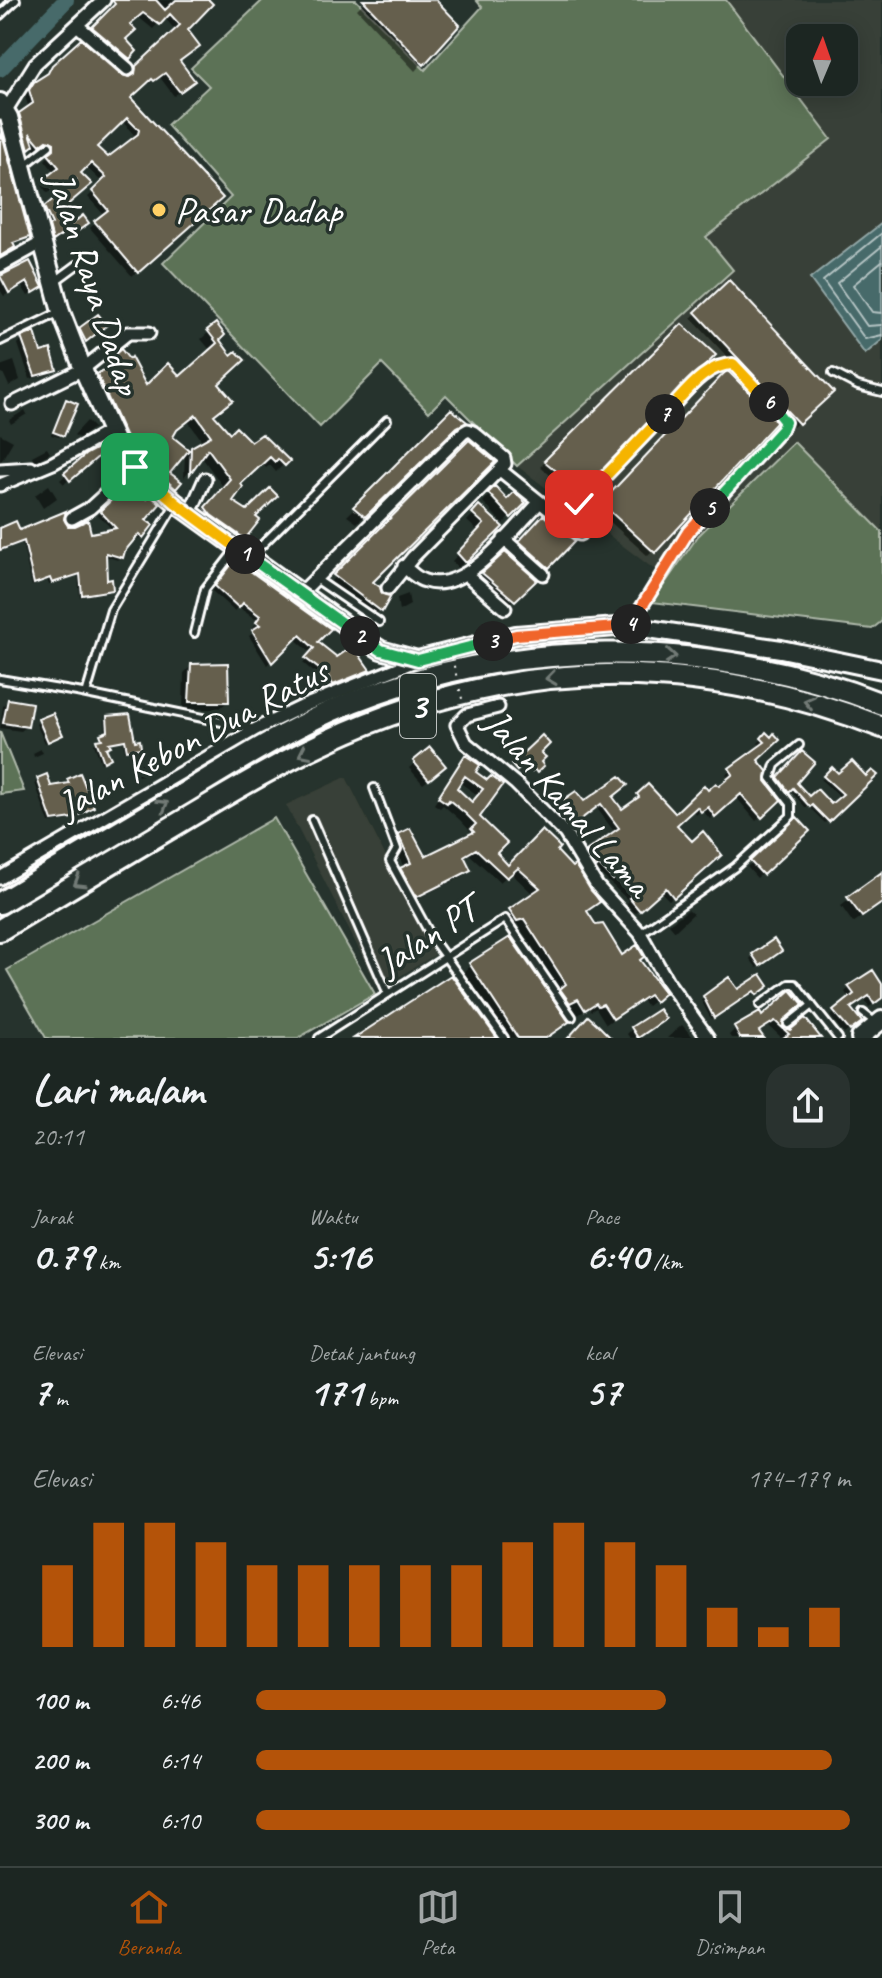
<!DOCTYPE html>
<html lang="id">
<meta charset="utf-8">
<style>
:root{--surface:#1c2622;--page:#29322f;--text:#f1f3f6;--muted:#a0a5a5;--line:#3a4340;--accent:#b45309}
body{margin:0;font-family:Caveat,sans-serif;background:var(--page);color:var(--text);height:100vh;display:flex;flex-direction:column;font-size:30px;white-space:nowrap}
*{box-sizing:border-box;margin:0}
p{font-size:26px;color:var(--muted)}
.icon{flex:none;width:44px;height:44px;fill:none;stroke:currentColor;stroke-width:2;stroke-linecap:round;stroke-linejoin:round}
.map{position:relative;height:1038px;overflow:hidden}
.sheet{display:flex;flex-direction:column;background:var(--surface);flex:1}
.sheet>*{flex:none}
.needle{width:52px;rotate:2deg}
.controls{position:absolute;left:786px;top:24px;display:grid;gap:16px}
.controls a{display:grid;place-items:center;width:72px;height:72px;border-radius:16px;background:var(--surface);box-shadow:0 4px 20px #0003,0 0 0 2px var(--line);font-size:40px}
.pin{position:absolute;display:grid;place-items:center;width:68px;height:68px;color:#fff;margin:-34px;border-radius:16px;box-shadow:0 4px 12px #0006}
.km{position:absolute;width:40px;height:40px;margin:-20px;border-radius:50%;background:#222;color:#fff;font-size:22px;line-height:40px;text-align:center}
.round{display:grid;place-items:center;flex:none;width:84px;height:84px;border-radius:24px;background:var(--page)}
.headline{display:flex;align-items:center;justify-content:space-between;height:136px;padding:0 32px}
h1{font-size:44px;font-weight:700;line-height:60px}
.figures{display:grid;grid-template-columns:repeat(3,1fr);gap:12px;height:136px;padding:8px 32px}
.figures div{display:grid;align-content:center}
.figures b{font-size:40px;font-weight:700}
.figures small{font-size:22px;font-weight:400}
.figures p{font-size:22px}
.chart{height:224px;padding:16px 32px}
.chart p{display:flex;justify-content:space-between}
.chart svg{width:100%;height:144px;margin-top:8px;stroke:var(--accent);stroke-width:6}
ul{padding:0 32px;list-style:none;font-size:26px}
li{display:grid;grid-template-columns:128px 96px 1fr;align-items:center;height:60px}
li i{height:20px;border-radius:10px;background:var(--accent)}
.menu{display:flex;justify-content:space-around;align-items:center;height:112px;border-top:2px solid var(--line);background:var(--surface);font-size:22px;color:var(--muted)}
.menu a{display:grid;justify-items:center;gap:4px}
.menu .selected{color:var(--accent)}
.map>svg:first-child{display:block}
</style>
<div class="map">
<svg width="882" height="1038" viewBox="0 0 882 1038">
<rect width="100%" height="100%" fill="#26332d"/>
<filter id="ink" filterUnits="userSpaceOnUse"><feTurbulence type="fractalNoise" baseFrequency=".0125" numOctaves="2"/><feDisplacementMap in="SourceGraphic" scale="16" xChannelSelector="R" yChannelSelector="G"/><feConvolveMatrix kernelMatrix="1 2 1 2 8 2 1 2 1" color-interpolation-filters="sRGB"/></filter>
<g filter="url(#ink)">
<path fill="#394037" fill-rule="evenodd" d="M726 0H882V532L794 443 698 536 667 579 517 466 733 270 706 238 831 139ZM800 38H844V82H800Z
M346 777 435 955 379 989 286 805Z"/>
<path fill="#5c7256" stroke="#aeb8aa" stroke-width="2" d="M263 0H356L425 70 482 7 476 0H726L831 139 706 237 733 270 517 466 446 395 429 412 382 364 320 427 163 263 231 197 167 125 209 86 191 68Z
M794 442 882 532V621L872 629 652 602 698 536Z
M0 732 24 791 0 794Z
M274 818 375 994 298 1038H46L7 970Z"/>
<path fill="#476b6b" stroke="#91a6a6" stroke-width="2" d="M882 223V340L865 354 810 279Z"/>
<path fill="#0007" fill-rule="evenodd" d="M120 0H206L185 30 178 62 188 85 174 96 159 76 149 84 147 82 128 98 216 203 132 276 90 228 104 215 88 197 103 183 85 166 78 173 89 184 56 213 68 230 82 218 81 227 68 238 64 232 49 244 46 232 48 230 41 214 77 180 47 193 42 185 55 173 45 160 50 155 51 149 43 144 35 149 32 145 24 152 16 120 29 109 25 96 29 90 45 77 53 67 131 78 132 74 176 31 164 17 153 29 137 16 128 24 124 39 135 51 124 63 89 33ZM122 121 135 136 134 140 108 160 94 147Z
M366 0H433L457 25 415 71 357 9Z
M29 264 41 287 28 296 21 285 4 296 0 290V279Z
M729 283 831 392 793 427 691 318Z
M97 316 104 325 82 343 77 333Z
M682 327 713 355 575 495 540 467Z
M209 332 217 340V384L212 416 230 436 287 461 276 472 270 465 266 468 262 463 238 485 230 502 253 517 243 538 236 545 199 515 224 488 201 456 184 478 185 452 167 473 175 487 168 494 124 457 91 383 110 368 107 365 114 357 145 388 180 378 211 351 201 339ZM188 421 203 442 189 452 171 437Z
M22 339 54 369 50 374 30 379 18 344Z
M14 361 20 380 9 386 3 373 0 374V366Z
M727 373 775 421 648 556 597 510Z
M67 401 62 435 59 437 51 435Z
M25 410 27 414 11 424 9 420Z
M451 412 464 422 447 434 357 523 347 516Z
M87 421 94 428 79 438 74 435Z
M0 434 13 441 0 463Z
M468 442 370 582 381 596 388 597 374 617 329 583Z
M47 448 50 453 34 462 32 456Z
M98 455 64 484 60 480 87 456Z
M49 485 57 498 43 508 35 495Z
M127 488 143 520 142 537 139 539 135 536 118 560 104 556 105 582 111 589 108 592 80 597 78 576 49 585 47 579 32 586 22 543 0 551V530L19 533 61 519 67 528 89 535 113 530 98 515Z
M495 489 507 502 523 503 503 524 483 502Z
M479 508 500 527 458 568 452 561 479 532 467 521Z
M543 518 572 541 540 574 513 550Z
M505 554 534 580 506 607 476 581Z
M231 566 337 660 367 670 328 688 324 681 303 663 311 653 294 638 267 665 249 636 257 630 253 627 258 621 238 607 234 611 212 591Z
M408 594 410 605 399 611 397 598Z
M191 666 227 702 219 709H183L184 673Z
M8 701 27 726 21 731 0 728 3 706Z
M108 718 139 747 125 751 123 741 108 744 105 749 107 760 101 763 94 744 100 741 101 735 106 734 105 720Z
M39 721 60 735 45 743 36 724Z
M766 735 770 739 756 760 764 782 778 800 756 821 736 797 710 819 702 810 696 815 692 810 674 825 692 844 720 855 669 900 660 891 635 913 626 904 629 901 594 868 591 870 583 857 615 833 596 807 571 826 557 808 562 804H583L610 797 621 812 636 802 648 787 675 816 708 793 719 789 730 779 726 774 761 747 758 743Z
M41 749 43 753 34 757 33 753Z
M430 749 439 771 423 784 409 768Z
M802 754 794 783 809 798 831 807 841 798 821 780 832 770 838 776 866 779 875 775 825 823 808 806 806 808 789 789 785 793 776 781Z
M465 758 473 772 487 782 477 817 495 853 507 868 554 851 586 912 621 958 638 960 656 999 647 1006 642 1000 606 1024 596 1008 591 1011 589 1008 578 1015 571 1004 563 1008 555 996 561 990 517 924 510 926 505 916 534 895 511 873 500 882 469 854 463 858 469 870 463 876 410 902 396 875 404 868 393 842 399 836 424 858 465 838 471 832 460 820 443 805 440 808 434 804ZM459 782 479 796 472 804 455 788Z
M151 762 153 771 149 774 136 776 135 767 138 764Z
M79 776 89 810 68 820 49 823 35 783 38 780 49 788 66 786 68 780Z
M797 820 807 831 757 878 747 867Z
M882 874V902L853 923 841 906Z
M688 910 693 914 675 931 669 924Z
M777 954 757 968 750 959 753 955Z
M471 965 566 1022 546 1038H506L463 972Z
M850 987H882V998L869 1007 864 999 849 1009 855 1026 844 1034 830 1016 850 1000 845 992Z
M763 989 753 996 750 992 711 1019 701 1000 704 997Z
M759 1015 762 1020H782L781 1028 790 1032 818 1038H782L769 1026 757 1032 762 1038H731L729 1035 735 1029Z
M664 1019 640 1038H630L627 1034 633 1028Z
M682 1025 694 1038H667Z"/>
<g fill="none" stroke-linecap="round" stroke-linejoin="round">
<path stroke="#b5c4c4" stroke-width="2" d="M882 233 823 281 865 339 882 335
M882 246 837 283 867 326 882 325
M882 261 853 285 872 312 882 313"/>
<path stroke="#476b6b" stroke-width="16" d="M0 69 66 0"/>
</g>
<path fill="#655f4e" stroke="#fff" stroke-width="2" fill-rule="evenodd" d="M112 0H156L165 10 176 0H209L213 4 188 30 200 46 180 61 195 81 180 92 165 73 154 81 152 79 131 98 223 198 138 273 94 221 108 210 92 191 106 177 91 163 81 173 92 184 58 213 68 227 83 215 89 223 74 234 70 229 53 241 49 226 52 224 44 207 77 179 53 190 45 178 59 167 48 154 54 149V143L47 140 40 145 30 133 34 145 29 149 19 113 33 103 29 90 34 82 48 73 52 65 81 39 122 75 130 77 135 74 136 66 180 25 170 14 160 25 143 13 130 24 136 30 126 39 137 51 130 59 92 27 115 4ZM127 118 139 130 138 134 108 157 97 147Z
M363 0H436L460 25 424 65Z
M0 127 30 237 13 243 15 247 0 256V136L3 140Z
M30 261 43 287 33 293 27 282 9 293 0 276Z
M729 280 834 392 799 424 695 312Z
M98 314 107 325 86 342 79 328Z
M216 323 225 335 220 340 231 355 236 351 245 360 219 384 233 400 214 415 230 433 236 427 251 442 262 434 290 461 285 466 278 459 275 462 270 457 241 484 243 487 233 501 247 510 270 488 278 496 256 517 260 520 245 539 211 515 205 507 230 479 208 449 190 474 191 447 211 436 196 415 177 430 173 437 189 450 170 473 182 482 176 489 131 449 97 374 117 361 113 356 121 349 129 359 131 357 146 385 168 363 180 376 217 343 207 330Z
M682 324 716 355 582 492 544 461Z
M35 332 41 352 51 349 57 370 35 376 21 337Z
M727 370 778 421 655 553 601 503Z
M66 399 78 404 64 436 53 432Z
M451 409 467 422 457 427 365 517 353 507Z
M469 440 495 462 373 582 380 587 382 594 391 596 382 612 333 575Z
M101 446 106 450 70 481 64 473 86 454Z
M127 485 133 491 137 488 147 499 150 495 160 504 146 520 153 525 143 538 139 534 125 551 123 558 106 553 107 580 112 579 113 590 82 595 80 574 52 583 50 578 34 584 24 541 0 550V528L16 521 20 530 66 511 64 519 68 526H75L88 520 91 533 116 528 100 511Z
M495 486 507 499 514 492 526 503 511 518 488 493Z
M479 505 503 527 466 563 457 553 484 524 472 513Z
M543 515 575 541 549 568 519 541Z
M505 552 537 580 515 601 482 573Z
M235 560 331 629 318 642 337 657 353 646 370 670 333 685 328 676 305 658 314 648 300 635 272 663 252 630 260 625 256 622 260 616 243 603 239 608 215 586Z
M228 663 229 702H189L191 664Z
M8 699 32 703 28 727 3 723Z
M53 713 63 735 48 742 38 719Z
M130 714 135 741 140 740 141 748 127 750 125 740 109 743 111 746 106 748 111 758 104 762 96 740 102 739 100 734 108 731 107 716Z
M766 732 771 737 774 733 780 740 758 760 767 771 766 781 781 800 762 818 741 794 715 817 708 807 701 812 697 807 677 825 692 841 703 831 722 855 674 898 666 888 640 911 629 898 632 896 615 877 613 880 599 865 596 868 586 851 619 828 601 804 576 823 560 802 576 791 584 801 620 776 628 785 613 797 622 809 639 797 637 794 648 784 675 813 704 785 708 790 716 783 719 786 733 774 729 768 765 742 761 738Z
M542 735 550 744 541 753 546 757 541 762 544 766 537 773 534 769 531 772 524 765 517 771 511 764Z
M430 747 446 766 429 780 413 761Z
M802 751 815 762 797 783 809 796 817 789 831 804 843 794 823 776 832 767 838 773 852 761 866 776 872 770 878 775 829 822 812 805 810 807 793 788 789 792 778 777Z
M465 755 480 765 476 772 487 780 491 776 503 785 480 817 507 843 497 853 508 865 542 830 560 847 557 851 572 867 575 865 600 902 587 911 596 925 603 924 622 955 637 945 644 957 640 960 665 993 655 1002 649 995 613 1019 603 1004 598 1006 596 1003 585 1010 578 999 570 1003 560 989 566 984 524 919 517 921 509 909 540 888 518 868 507 878 476 849 464 856 471 870 417 897 400 868 411 863 398 834 410 828 425 856 474 832 471 829 476 824 466 814 449 800 447 803 438 797ZM465 776 483 789 472 802 457 788Z
M80 773 94 807 73 818 52 821 37 778 47 774 51 786 69 783 67 779Z
M797 817 810 831 763 875 750 861Z
M882 872V903L862 917 847 897Z
M510 937 569 1022 546 1038H518L469 963Z
M774 939 782 951 760 966 752 954Z
M873 970 882 984V998L874 1004 869 996 851 1008 862 1022 850 1031 833 1011 854 994 848 986Z
M761 974 769 986 757 995 754 991 714 1018 703 996 729 977 738 989Z
M451 975 497 1038H354L406 1004Z
M791 990 803 1004 784 1020 783 1027 790 1030 805 1018 821 1038H783L789 1034 775 1021 759 1031 764 1038H740L734 1027 760 1012 762 1016Z
M659 1009 666 1019 638 1038 631 1027Z
M588 1016 597 1024 611 1038H568Z"/>
<g fill="none" stroke-linecap="round" stroke-linejoin="round">
<g stroke="#fff" stroke-width="12">
<path id="lane" d="M0 1 1 0
M0 15 16 0
M25 165 49 146
M54 282 77 265
M0 341 58 313
M833 373 858 386 882 392
M579 504 703 375 718 365 733 364 783 417 785 422 782 429 688 532 632 622
M252 555 387 420
M316 579 379 622
M194 633 205 589 236 549
M0 679 77 692 256 729
M86 694 111 610 176 503
M374 788 397 849 390 861 433 940 504 1038
M312 820 388 994
M641 933 735 867 791 816V804L771 778 775 765 799 745
M760 1005 789 984H795L838 1038
M863 1013 877 1024
M788 1024 812 1005
M319 1038 505 919 572 1017"/>
</g>
<g stroke="#fff" stroke-width="17">
<path id="street" d="M77 25 128 69
M1 114 6 110 35 64 104 0
M0 266 43 242
M12 404 83 369 128 333H149
M0 470 31 468
M500 470 580 534
M0 485 53 463 110 431
M190 513 205 479
M72 518 90 508 135 467
M504 539 543 574
M404 566C410 572 417 579 425 581 466 595 514 528 540 502
M467 575 505 608
M301 593 463 433 468 430 473 432 504 458 505 464 413 557 388 588
M498 707 467 715 457 725 466 743 516 784 565 833 597 886 640 933 667 981 708 1038
M0 878 256 729 306 705 418 660"/>
</g>
<g stroke="#fff" stroke-width="22">
<path id="secondary" d="M0 102 9 117 61 312 85 374 122 456 176 503 367 641 381 650 418 660 516 635 629 626 781 649 882 670
M860 1038 882 1020"/>
</g>
<g stroke="#fff" stroke-width="26">
<path id="highway" d="M0 903C61 866 122 830 183 794 231 765 280 734 331 711 504 635 708 636 882 704
M0 930C59 894 118 859 177 824 232 791 287 758 347 732 524 656 703 657 882 727"/>
</g>
<use href="#lane" stroke="#26332d" stroke-width="6"/>
<use href="#street" stroke="#26332d" stroke-width="11"/>
<use href="#secondary" stroke="#26332d" stroke-width="16"/>
<use href="#highway" stroke="#26332d" stroke-width="20"/>
<path stroke="#fff" stroke-width="2" stroke-dasharray="2 6" stroke-linecap="butt" d="M452 658 465 711"/>
</g>
<defs><path id="oneway-chevron" d="M-2-3.5L2.5 0L-2 3.5" fill="none" stroke-width="1.6" stroke-linecap="round" stroke-linejoin="round" transform="scale(2)"/></defs>
<g stroke="#727a76">
<use href="#oneway-chevron" transform="translate(671 656) rotate(5)"/>
<use href="#oneway-chevron" transform="translate(551 678) rotate(172)"/>
<use href="#oneway-chevron" transform="translate(809 702) rotate(-167)"/>
<use href="#oneway-chevron" transform="translate(304 753) rotate(154)"/>
<use href="#oneway-chevron" transform="translate(163 805) rotate(-31)"/>
<use href="#oneway-chevron" transform="translate(79 882) rotate(149)"/>
</g>
</g>
<g fill="none" stroke-linecap="round" stroke-linejoin="round" filter="url(#ink)">
<g stroke="#fff" stroke-width="16">
<path id="split-1" d="M135 467 176 503 245 554"/>
</g>
<g stroke="#fff" stroke-width="16">
<path id="split-2" d="M245 554 360 636"/>
</g>
<g stroke="#fff" stroke-width="16">
<path id="split-3" d="M360 636 381 650 418 660 493 641"/>
</g>
<g stroke="#fff" stroke-width="16">
<path id="split-4" d="M493 641 516 635 629 626 631 624"/>
</g>
<g stroke="#fff" stroke-width="16">
<path id="split-5" d="M631 624 688 532 710 508"/>
</g>
<g stroke="#fff" stroke-width="16">
<path id="split-6" d="M710 508 782 429 785 422 769 402"/>
</g>
<g stroke="#fff" stroke-width="16">
<path id="split-7" d="M665 414C685 394 703 365 733 364L769 402"/>
</g>
<g stroke="#fff" stroke-width="16">
<path id="split-8" d="M579 504 665 414"/>
</g>
<use href="#split-1" stroke="#f5b400" stroke-width="10"/>
<use href="#split-2" stroke="#22a559" stroke-width="10"/>
<use href="#split-3" stroke="#22a559" stroke-width="10"/>
<use href="#split-4" stroke="#f0652b" stroke-width="10"/>
<use href="#split-5" stroke="#f0652b" stroke-width="10"/>
<use href="#split-6" stroke="#22a559" stroke-width="10"/>
<use href="#split-7" stroke="#f5b400" stroke-width="10"/>
<use href="#split-8" stroke="#f5b400" stroke-width="10"/>
</g>
<circle fill="#ffd166" stroke="#26332d" stroke-width="3" cx="159" cy="210" r="8"/>
<g text-anchor="middle" dominant-baseline="central" stroke-width="7" stroke-linejoin="round" paint-order="stroke">
<rect fill="#26332d" stroke="#bec2c0" stroke-width="2" x="400" y="674" width="36" height="64" rx="6"/>
<g font-size="36" font-weight="bold" fill="#fff">
<text x="418" y="706">3</text>
</g>
<g font-size="38" fill="#fff" stroke="#26332d" text-anchor="start">
<text x="175" y="210">Pasar Dadap</text>
</g>
<g font-size="38" fill="#fff" stroke="#26332d">
<text transform="translate(94 283) rotate(72)">Jalan Raya Dadap</text>
<text transform="translate(193 738) rotate(-28)">Jalan Kebon Dua Ratus</text>
<text transform="translate(568 803) rotate(49)">Jalan Kamal Lama</text>
<text transform="translate(427 936) rotate(-33)">Jalan PT</text>
</g>
</g>
</svg>
<div class="controls">
<a><svg class="needle" viewBox="-14 -14 28 28"><path d="M0-13l5 13h-10z" fill="#e53935"/><path d="M0 13l5-13h-10z" fill="#a0a5a5"/></svg></a>
</div>
<div class="pin" style="left:135px;top:467px;background:#1e9e55"><svg class="icon" aria-label="arrive" viewBox="0 0 24 24"><path d="M6 21V4h12l-3 4 3 4H6"/></svg></div>
<div class="pin" style="left:579px;top:504px;background:#d93025"><svg class="icon" aria-label="check" viewBox="0 0 24 24"><path d="M5 12l5 5 9-10"/></svg></div>
<b class="km" style="left:245px;top:554px">1</b>
<b class="km" style="left:360px;top:636px">2</b>
<b class="km" style="left:493px;top:641px">3</b>
<b class="km" style="left:631px;top:624px">4</b>
<b class="km" style="left:710px;top:508px">5</b>
<b class="km" style="left:769px;top:402px">6</b>
<b class="km" style="left:665px;top:414px">7</b>
</div>
<section class="sheet">
<div class="headline"><div><h1>Lari malam</h1><p>20:11</p></div><a class="round"><svg class="icon" aria-label="share" viewBox="0 0 24 24"><path d="M12 15V3M7 8l5-5 5 5M5 13v7h14v-7"/></svg></a></div>
<div class="figures">
<div><p>Jarak</p><b>0.79<small> km</small></b></div>
<div><p>Waktu</p><b>5:16</b></div>
<div><p>Pace</p><b>6:40<small> /km</small></b></div>
</div>
<div class="figures">
<div><p>Elevasi</p><b>7<small> m</small></b></div>
<div><p>Detak jantung</p><b>171<small> bpm</small></b></div>
<div><p>kcal</p><b>57</b></div>
</div>
<div class="chart"><p><span>Elevasi</span>174–179 m</p>
<svg viewBox="0 0 160 44" preserveAspectRatio="none"><path d="M5 44V19M15 44V6M25 44V6M35 44V12M45 44V19M55 44V19M65 44V19M75 44V19M85 44V19M95 44V12M105 44V6M115 44V12M125 44V19M135 44V32M145 44V38M155 44V32"/></svg>
</div>
<ul>
<li><b>100 m</b>6:46<i style="width:69%"></i></li>
<li><b>200 m</b>6:14<i style="width:97%"></i></li>
<li><b>300 m</b>6:10<i style="width:100%"></i></li>
</ul>
</section>
<nav class="menu">
<a class="selected"><svg class="icon" aria-label="home" viewBox="0 0 24 24"><path d="M3 11l9-7 9 7M6 9v11h12V9"/></svg>Beranda</a>
<a><svg class="icon" aria-label="map" viewBox="0 0 24 24"><path d="M3 6l6-2 6 2 6-2v14l-6 2-6-2-6 2zM9 4v14M15 6v14"/></svg>Peta</a>
<a><svg class="icon" aria-label="saved" viewBox="0 0 24 24"><path d="M7 4h10v16l-5-4-5 4z"/></svg>Disimpan</a>
</nav>
